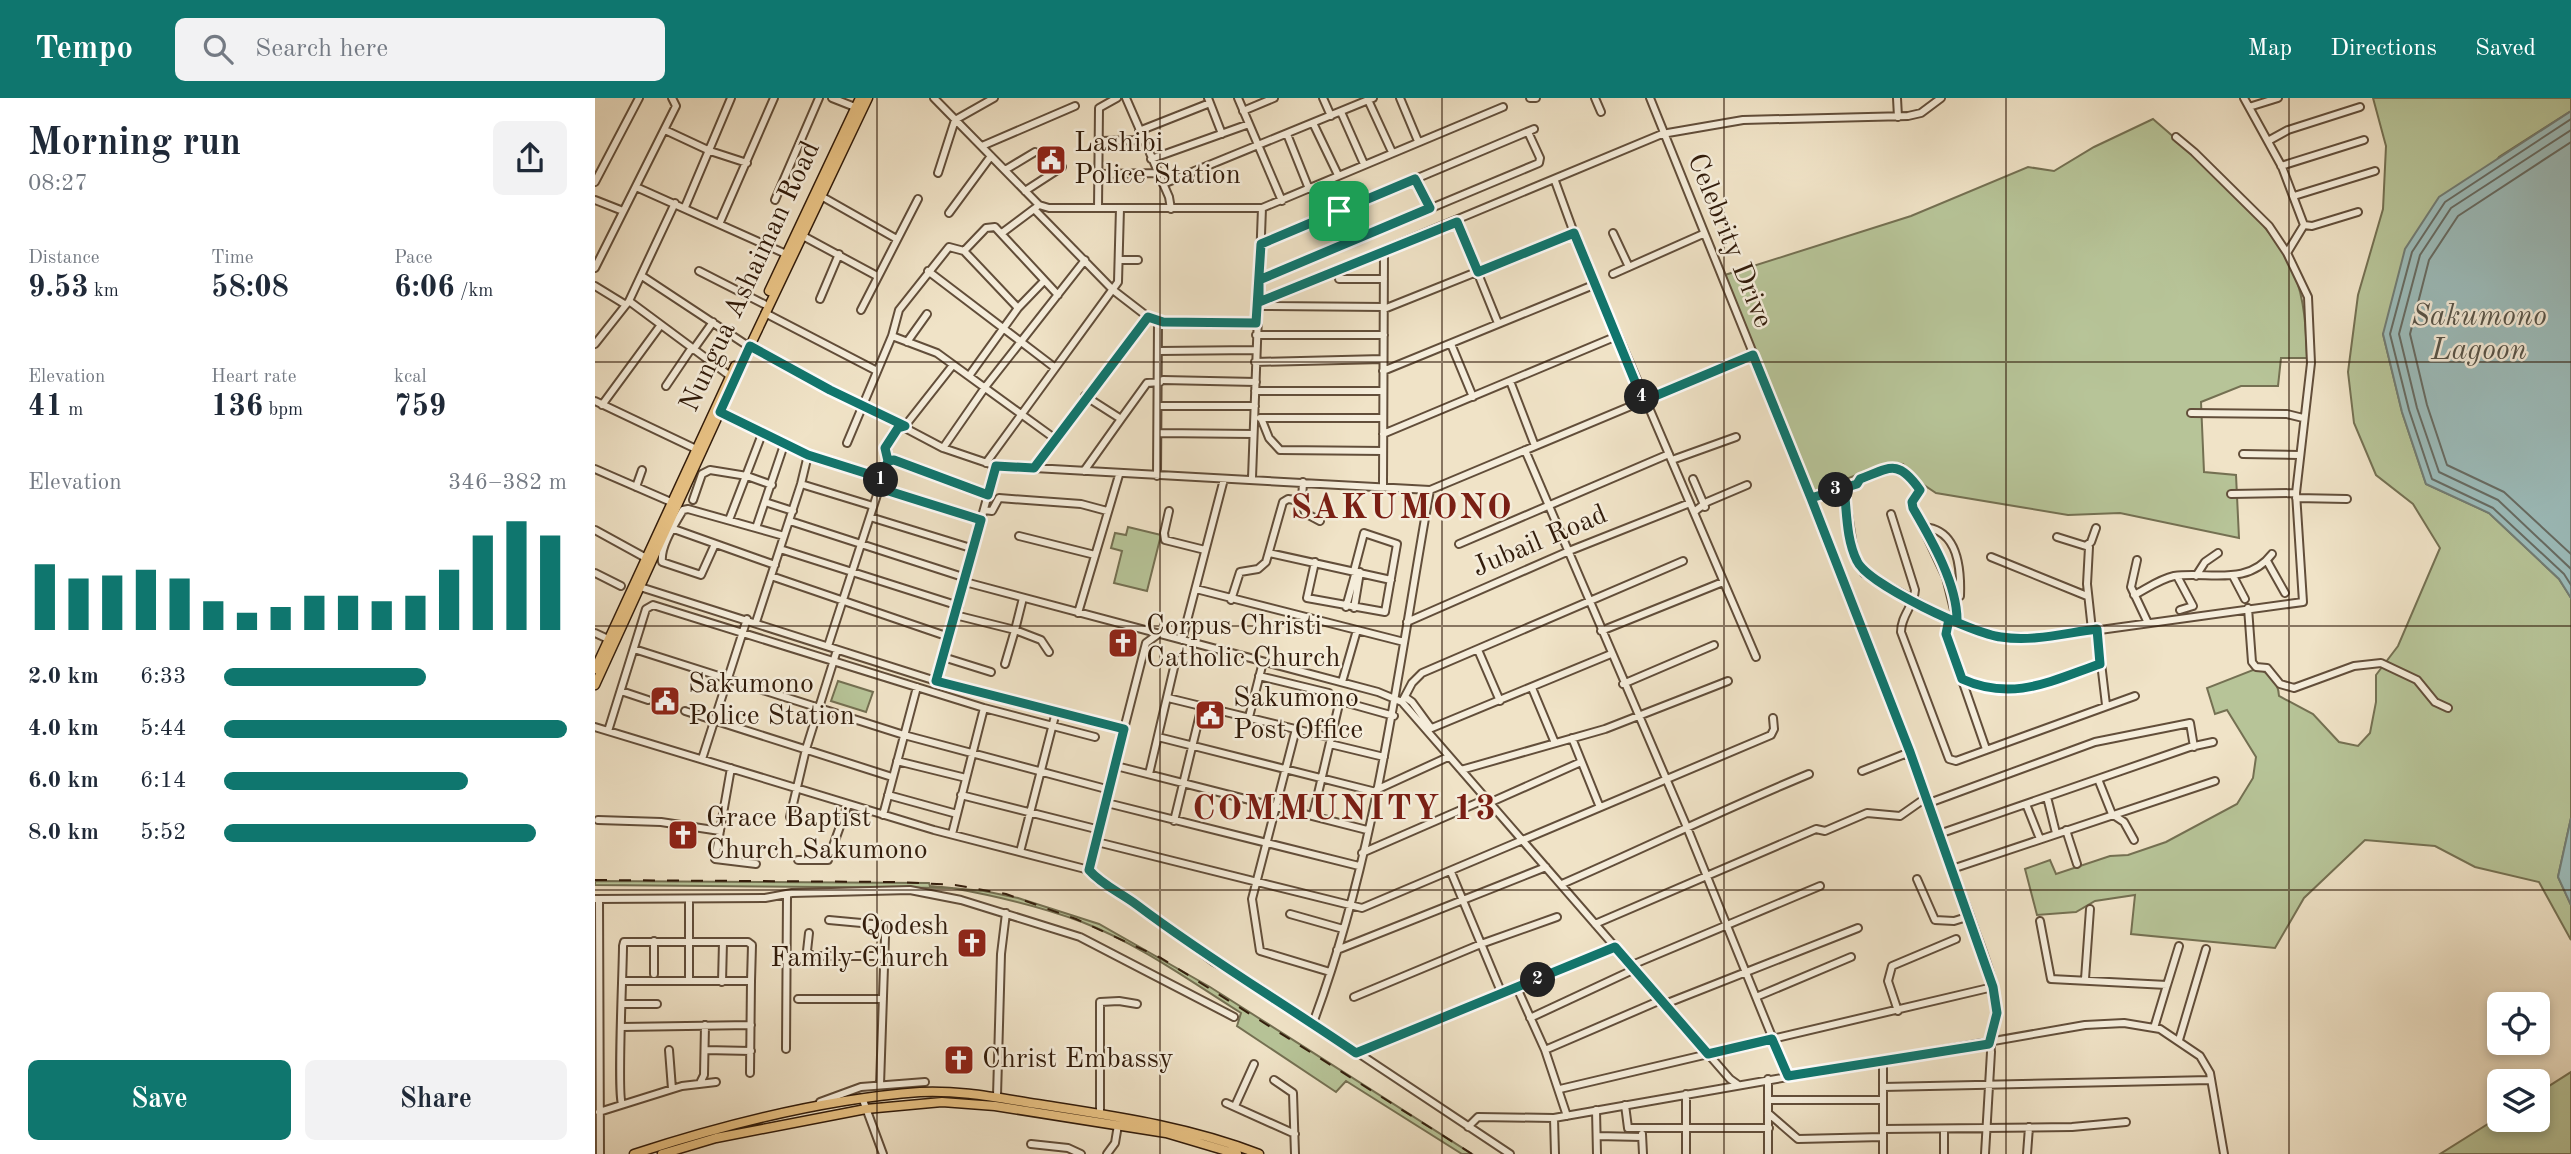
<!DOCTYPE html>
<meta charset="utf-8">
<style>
:root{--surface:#fff;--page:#f2f2f3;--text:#1f2937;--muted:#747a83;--accent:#0f766e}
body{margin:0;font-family:"Old Standard TT",serif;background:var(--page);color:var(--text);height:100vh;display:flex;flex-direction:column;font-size:26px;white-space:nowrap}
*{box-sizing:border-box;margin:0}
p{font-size:23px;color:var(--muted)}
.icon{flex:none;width:38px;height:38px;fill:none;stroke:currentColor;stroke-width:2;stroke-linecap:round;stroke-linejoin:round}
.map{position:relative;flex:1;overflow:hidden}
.drawer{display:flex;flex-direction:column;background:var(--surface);width:595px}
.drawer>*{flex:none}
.fabs{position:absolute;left:1892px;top:894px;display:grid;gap:14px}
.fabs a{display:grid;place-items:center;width:63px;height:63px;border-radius:10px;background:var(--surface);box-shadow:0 4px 10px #0003;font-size:35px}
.pin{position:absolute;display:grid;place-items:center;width:60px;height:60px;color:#fff;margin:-30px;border-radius:14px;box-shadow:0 4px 10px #0006}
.km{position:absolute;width:35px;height:35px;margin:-18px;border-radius:50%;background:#222;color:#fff;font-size:19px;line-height:35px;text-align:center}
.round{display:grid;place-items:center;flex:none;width:74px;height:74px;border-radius:10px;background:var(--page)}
.head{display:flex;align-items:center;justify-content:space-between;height:119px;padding:0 28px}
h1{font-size:38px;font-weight:800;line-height:52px}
.figures{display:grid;grid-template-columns:repeat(3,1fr);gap:10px;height:119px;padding:7px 28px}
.figures div{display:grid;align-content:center}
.figures b{font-size:30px;font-weight:800}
.figures small{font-size:19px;font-weight:400}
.figures p{font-size:19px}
.chart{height:196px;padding:14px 28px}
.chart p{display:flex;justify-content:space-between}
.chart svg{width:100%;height:126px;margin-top:7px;stroke:var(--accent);stroke-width:6}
.primary-button{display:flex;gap:14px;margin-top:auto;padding:14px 28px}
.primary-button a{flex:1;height:80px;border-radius:10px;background:var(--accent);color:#fff;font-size:28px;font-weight:800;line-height:80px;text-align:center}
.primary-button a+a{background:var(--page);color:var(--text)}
ul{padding:0 28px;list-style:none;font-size:23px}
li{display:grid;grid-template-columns:112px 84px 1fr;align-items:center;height:52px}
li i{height:18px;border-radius:9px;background:var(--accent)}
header{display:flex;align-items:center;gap:42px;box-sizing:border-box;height:98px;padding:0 35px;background:var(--accent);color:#fff}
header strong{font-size:33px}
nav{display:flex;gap:38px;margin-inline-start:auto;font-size:24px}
.search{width:490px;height:63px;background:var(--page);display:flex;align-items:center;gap:18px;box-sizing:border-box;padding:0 24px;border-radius:10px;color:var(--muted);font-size:26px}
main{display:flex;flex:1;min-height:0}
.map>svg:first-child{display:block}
</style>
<header>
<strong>Tempo</strong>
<div class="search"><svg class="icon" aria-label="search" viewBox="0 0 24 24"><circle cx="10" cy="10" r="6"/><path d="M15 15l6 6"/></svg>Search here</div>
<nav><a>Map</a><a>Directions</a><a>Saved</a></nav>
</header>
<main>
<section class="drawer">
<div class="head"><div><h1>Morning run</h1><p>08:27</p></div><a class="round"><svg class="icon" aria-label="share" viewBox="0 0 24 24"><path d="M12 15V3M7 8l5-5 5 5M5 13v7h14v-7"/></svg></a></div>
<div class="figures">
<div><p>Distance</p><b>9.53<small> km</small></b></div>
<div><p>Time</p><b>58:08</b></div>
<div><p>Pace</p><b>6:06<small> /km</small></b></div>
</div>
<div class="figures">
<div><p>Elevation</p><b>41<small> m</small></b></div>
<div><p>Heart rate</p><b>136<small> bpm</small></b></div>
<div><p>kcal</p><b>759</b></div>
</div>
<div class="chart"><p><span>Elevation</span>346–382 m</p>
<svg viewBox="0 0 160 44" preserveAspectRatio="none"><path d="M5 44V21M15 44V26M25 44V25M35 44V23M45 44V26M55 44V34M65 44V38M75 44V36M85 44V32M95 44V32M105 44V34M115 44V32M125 44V23M135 44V11M145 44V6M155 44V11"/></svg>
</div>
<ul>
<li><b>2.0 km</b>6:33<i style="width:59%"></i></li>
<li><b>4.0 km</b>5:44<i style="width:100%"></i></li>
<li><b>6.0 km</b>6:14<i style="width:71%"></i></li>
<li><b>8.0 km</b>5:52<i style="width:91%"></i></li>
</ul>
<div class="primary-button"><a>Save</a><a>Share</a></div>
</section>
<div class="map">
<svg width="1976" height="1056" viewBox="0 0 1976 1056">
<rect width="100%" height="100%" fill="#f0e3c7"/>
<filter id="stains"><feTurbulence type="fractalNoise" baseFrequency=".00286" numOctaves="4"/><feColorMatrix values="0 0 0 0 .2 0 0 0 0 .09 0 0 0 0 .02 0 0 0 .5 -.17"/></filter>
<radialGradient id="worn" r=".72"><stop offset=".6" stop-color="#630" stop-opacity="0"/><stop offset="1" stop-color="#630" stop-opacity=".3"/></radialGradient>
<path fill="#b7c498" stroke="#747052" stroke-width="2" d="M1778 0H1976V13L1904 59 1788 236 1807 314 1831 386 1894 415 1964 481 1976 500V720L1963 779 1976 807V842L1944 784 1880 769 1840 748 1770 742 1709 800 1680 850 1536 836 1540 797 1500 803 1481 814 1442 817 1430 771 1455 762 1461 776 1515 758 1533 757 1571 744 1642 706 1658 680 1661 659 1632 612 1620 616 1612 590 1663 570C1676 577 1683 583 1684 598L1718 616 1744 644 1763 648 1775 635 1781 604V577L1803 548 1845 450 1818 406 1781 377 1759 325 1753 274 1763 197 1788 111 1791 48Z
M1558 21C1601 58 1676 122 1699 175 1710 202 1711 232 1712 260H1686L1683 288H1646L1606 304 1609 374 1641 377 1644 440 1525 415 1473 417 1341 395 1320 381 1308 366 1293 365 1217 394 1130 177 1316 118 1433 69 1459 73 1499 49Z
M533 429 566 437 552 493 519 485 527 453 516 450 520 435 531 437Z
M243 583 278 594 271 614 236 603Z
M0 783 334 785 335 788 389 793 423 800 504 826 615 889 877 1056H867L751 983 741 994 642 928 646 915C595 883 544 846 487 824 445 808 401 798 357 790L0 787Z
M1976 974V1056H1845L1904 1019V1022H1942L1943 995Z"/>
<path fill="#9cbdbc" stroke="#727d75" stroke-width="2" d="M1976 13V500L1964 481 1894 415 1831 386 1807 314 1788 236 1810 151 1844 99Z
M1976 720V807L1963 779Z"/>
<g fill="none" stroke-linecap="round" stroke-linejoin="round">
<path stroke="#676c64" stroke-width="2" d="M1976 21 1850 104 1817 154 1795 236 1814 312 1837 381 1898 410 1969 476 1976 487
M1976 32 1856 110 1825 157 1804 236 1822 310 1844 374 1903 402 1976 471
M1976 44 1863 118 1834 162 1815 236 1832 307 1852 367 1909 394 1976 456"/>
<g stroke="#624e3a" stroke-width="10">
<path id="minor" d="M237 0 265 11
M339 0 444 107 454 110H667L908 9
M531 0 574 99 576 111
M613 0 627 36
M643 0 687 103
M728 0 736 18
M805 0 823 43
M935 0H941
M1000 0 1006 14
M1055 0 1250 483 1375 818 1359 823 1340 822 1322 781
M1302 0 1303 19
M1649 0 1687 69 1709 127 1692 155
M773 2 797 54
M1654 9 1683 0
M648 13 679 0
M746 14 769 66
M718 25 743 77
M70 32 115 53 152 65
M544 33 615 5
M692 36 714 91
M504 43 548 42
M1673 43 1693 32 1765 9
M387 48 480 8
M556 61 654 26
M1686 68 1769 42
M410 72 440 54
M343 75 360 22 399 0
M504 76 562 75
M820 81 835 110
M960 83 979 135
M0 84 44 0
M568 86 778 0
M41 89 191 156
M430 93 467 69
M226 98 300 140
M1699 98 1780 73
M0 102 28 113
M180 102 224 0
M444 107 439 111 518 192 553 219 568 224H661
M90 109 136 0
M503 110 504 10 522 0
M354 115 396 58
M125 124 179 0
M862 124 903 225
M1709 127 1717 128 1763 114
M407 135 439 111
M1018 135 1034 169
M208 138 282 178
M666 146 939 31
M369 153 391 130 400 129 463 197
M524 162H543
M0 170 81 8 77 0
M104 173 169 206
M333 173 459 269
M1018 176 1108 136
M47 178 150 246
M744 181H789
M664 182 944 65 945 60 933 34
M0 188 31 207
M225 201 244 156
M34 203 135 278
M664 204 1067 36 1148 22 1313 18 1326 15 1346 0
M663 208 789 209
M423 210 449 183
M789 211 979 135 1161 559
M266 212 323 101
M170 215 280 272
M661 237H789
M297 238 342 255 459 340
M312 244 332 216
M0 246 34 203 80 105
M856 246 878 299
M155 248 348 350 401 368 835 392 1158 257
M98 252 118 224
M564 253 660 252
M660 264 788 261
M788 273 1001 186
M568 282 661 284
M915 283 940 348
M71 288 96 251
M660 293H788
M490 298 526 321 552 285 565 284
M0 303 101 351
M7 307 65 228
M564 308H660
M125 314 213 357 286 380
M1596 315 1692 316 1708 320
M665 320H788
M666 320 674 340 685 352 788 353
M563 335 658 336
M788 336 1022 238
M252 345 297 238 304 212 354 149 369 153 423 210 374 278
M348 350 391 288 490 162
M930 352 1091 727 1193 978
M1648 356 1704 357
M1077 362 1141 339
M293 363C290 349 293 332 310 328L358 267
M391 365 523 184 525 110
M439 370 553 219
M0 371 76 404
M489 373 526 321
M562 378 563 223
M657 380 667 110
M1098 381 1110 409
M206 386 278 408
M41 389 47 372
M788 389 789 154
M283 390 386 422
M1249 390 1259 455 1269 475 1354 521 1392 537 1447 540 1708 504 1701 395 1716 265 1713 199 1692 155 1674 128 1599 54 1581 39
M1636 396 1701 395
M1216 400 1262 386 1265 381C1295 369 1304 361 1325 392L1317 407 1351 479 1362 524
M1701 400 1752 401
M98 402 107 376 115 372 152 378 177 387
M707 403 710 415 725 423
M170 404 198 413
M389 412 397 413 404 400 486 406 512 413
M574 413 569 435 570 442 610 452
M1099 414 1112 404 1152 387
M1296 416 1320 492C1319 508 1306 517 1306 534L1354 661 1361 663 1540 598
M275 419 379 451
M134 422 167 336
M195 423 371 480
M1329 429C1364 432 1366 472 1365 498
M76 430 180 467
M161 430 189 347
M0 432 51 460
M424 438 500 457
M1462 439 1494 449 1492 486 1497 532
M120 446 106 477 67 464C65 448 80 426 88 412L93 411 189 438
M864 446 1074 356
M1492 447 1496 444 1501 430
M185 451 364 508
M674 455 796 482
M1396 459 1492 498
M1542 462 1536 489 1553 525
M1672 463 1690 495
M720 464 712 500 790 514 802 446 769 435 759 473
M0 475 26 488
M176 478 354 539
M1582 478 1598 508 1585 512
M1601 478 1610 464 1623 455
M1638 478 1650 501
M370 484 783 594 807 604 1135 981 1142 986
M42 488 341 583 529 631 551 545 562 537
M601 491 809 544
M1539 497C1551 491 1565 481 1579 478 1613 473 1652 489 1677 456
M636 502 645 474 663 471 671 464 688 404 693 401 707 403 708 384
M751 509 761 473
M759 510 765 474
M1653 510 1657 564 1661 569 1672 570 1685 586 1699 590 1759 568 1786 565 1822 582 1840 604 1853 610
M483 515 524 377
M360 517 420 532 428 500
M1354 521 1351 536 1391 651
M161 524 206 386 213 357
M812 524 974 453 1095 405
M1502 531 1511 607
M1006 533 1128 484
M0 535 13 541
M587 542 629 381
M233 548 293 363 299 362 393 397
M39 551 309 637 515 692
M883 552 905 603
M348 559 396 574
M410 566 420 532 446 542 454 554
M664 578 734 595
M1367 581C1417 604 1457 583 1505 566
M341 583 401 368
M747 584 762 532
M1028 586 1119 547
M937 590 960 645
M26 593 53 602
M810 599 817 604 836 630
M573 600 737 640
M807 604 817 585 827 575 1088 463
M90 613 297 679
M654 619 668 564
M0 629 339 732 494 772
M701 631 657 801 665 853 735 874
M832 632 1016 556
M13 633 51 511 58 507 389 610 500 639
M563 639 781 694
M977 640 1004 707
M735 646 789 659
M107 661 152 521
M302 663 371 680
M521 668 772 732
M136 670 120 761 161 766
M866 672 1010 631 1133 583
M1267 673 1315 654
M554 676 581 561
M1503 681 1517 716 1529 724 1539 742
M781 692 853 659
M293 697 362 716
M366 697 505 732
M1452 699 1461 735
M512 705 764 768
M894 705 986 664
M1334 705 1500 644 1595 625 1599 649
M1431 706 1445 741
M288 717 322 589
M718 717 744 606 749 604 799 618
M195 719 211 651 242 552
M3 722 66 724 125 733
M579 723 607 608
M1471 732 1482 766
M357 736 389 610
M1344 736 1595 649 1618 644
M502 744 767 810 1176 637 1179 631 1178 620
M425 754 461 614
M767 755 891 701
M203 762H233L253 706
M1357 771 1620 683
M494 772 502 782 529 797 619 864 664 889 915 1056
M494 772 529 631
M856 774 907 896
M967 786C1050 750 1131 710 1214 676
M0 801 170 800 197 795 315 792 366 802 485 839 639 919
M4 801 5 1056
M94 802V883
M695 816 748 831
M1375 818C1385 848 1400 880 1402 912 1402 927 1394 939 1396 954L1390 1056
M234 822 288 827 290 839 285 987
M1445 823 1456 881 1572 887 1559 930
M1000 826 1221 731 1230 733 1272 715 1305 718 1332 699
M214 835 212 853 217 858H289
M59 843V876
M742 852 951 769
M1037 867 1225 788
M1490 881 1495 811
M127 884 128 844
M1572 887 1584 848
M922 890 950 952 972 1018
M759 899 886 846 962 819
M1161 899 1256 859
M203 901H288
M28 906H62
M1070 906 1263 830
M1303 913 1293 883 1297 868 1361 841
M935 920 1040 871
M718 925C782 754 803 570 835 392
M27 929 156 927
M1584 942 1611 851
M191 951 192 798
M74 952 77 991
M110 952 156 953
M950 952 1066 902
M761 955 1020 849
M155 975 156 883
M1173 981V1056
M679 982 698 995 700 1056
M105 985 109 977 110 927
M1288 989 1616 982
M965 991 1398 889
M402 998 406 856 411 815
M268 1002 288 1056
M1173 1002H1288
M225 1004 266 989 330 984
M631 1005 700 1036
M27 1006C22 996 28 871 28 848L29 844H153L157 847 156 883H28
M1030 1007 1033 1030H1174
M640 1008 659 966
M1001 1012 1002 1056
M4 1014 87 988 121 984
M505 1015V904L524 903 542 906
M1173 1015 1203 1041 1288 1039
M959 1020 960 1056
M873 1029 883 1019 959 1020 1490 927 1529 925 1565 931 1605 958 1615 975 1629 1056
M1288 1031 1477 1029 1531 1024
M1349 1031V1056
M1047 1036 1048 1056
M1002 1038 1047 1039
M436 1046 473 1050 486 1056
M512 1056 520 1045 523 1027
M1091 1056V996
M1288 1056V963
M1432 1056 1434 1029"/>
</g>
<g stroke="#321c0b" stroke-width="11">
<path id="major" d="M174 193 265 0
M0 571 140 268
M0 587 155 248 273 0
M39 1056C131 1026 229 1001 325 994 365 992 403 1000 442 1006 518 1018 592 1028 664 1056
M67 1056 121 1040 271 1011 347 1004 400 1008 571 1035 642 1056"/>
</g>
<use href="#minor" stroke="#f5eddb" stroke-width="6"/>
<use href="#major" stroke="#e8c284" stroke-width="8"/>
<path stroke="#321c0b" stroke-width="2" stroke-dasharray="12 12" stroke-linecap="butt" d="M0 782 304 784 360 787 411 796 481 821 566 860 877 1056"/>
</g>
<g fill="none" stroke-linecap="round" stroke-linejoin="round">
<g stroke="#fff" stroke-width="14">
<path id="route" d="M744 113 666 146 661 225 568 224 553 219 439 370 401 368 393 397 299 362 293 363 286 380 213 357 125 314 155 248 235 292 310 328 303 330 290 350 293 363 284 390 386 422 341 583 529 631 494 772C507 787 526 795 542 807 612 860 688 905 761 955L1020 849 1113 956 1177 941 1193 978 1394 946 1402 915 1398 889 1315 654 1216 400 1249 390C1252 414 1251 441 1262 463 1273 487 1379 536 1406 539 1438 544 1470 535 1502 531L1505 566C1456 583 1418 604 1367 581L1351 536 1354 521 1362 524C1363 487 1336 441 1318 410L1317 404 1325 392C1303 361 1296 369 1265 381L1262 386 1216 400 1158 257 1048 303 979 135 883 174 862 124 664 204V182L835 110 820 81 744 113"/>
</g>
<use href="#route" stroke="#0f766e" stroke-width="9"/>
</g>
<path fill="none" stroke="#321c0b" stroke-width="2" stroke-opacity="0.55" d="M282 0V1056M565 0V1056M847 0V1056M1129 0V1056M1411 0V1056M1694 0V1056M0 264H1976M0 528H1976M0 792H1976"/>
<defs>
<g id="civic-square" transform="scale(1.575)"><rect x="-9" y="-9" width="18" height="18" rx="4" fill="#8f2418" stroke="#f5eddb"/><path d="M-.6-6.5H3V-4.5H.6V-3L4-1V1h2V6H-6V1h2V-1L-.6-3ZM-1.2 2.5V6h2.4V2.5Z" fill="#fff"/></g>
<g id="church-square" transform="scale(1.575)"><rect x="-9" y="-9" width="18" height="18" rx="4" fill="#8f2418" stroke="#f5eddb"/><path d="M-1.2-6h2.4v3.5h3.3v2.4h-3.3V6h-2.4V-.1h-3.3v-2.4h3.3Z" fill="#fff"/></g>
</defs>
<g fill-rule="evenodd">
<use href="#civic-square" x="456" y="62"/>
<use href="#church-square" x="528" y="545"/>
<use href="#civic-square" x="70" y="603"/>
<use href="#civic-square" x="615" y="617"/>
<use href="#church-square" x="88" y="737"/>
<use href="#church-square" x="377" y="845"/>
<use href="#church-square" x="364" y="962"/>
</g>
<g text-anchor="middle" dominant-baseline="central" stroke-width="5" stroke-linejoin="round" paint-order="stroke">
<g font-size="28" fill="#321c0b" stroke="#f5eddb" text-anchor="start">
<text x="479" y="46">Lashibi<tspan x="479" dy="32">Police Station</tspan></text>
<text x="551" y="529">Corpus Christi<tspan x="551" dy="32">Catholic Church</tspan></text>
<text x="93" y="587">Sakumono<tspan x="93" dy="32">Police Station</tspan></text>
<text x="638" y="601">Sakumono<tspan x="638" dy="32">Post Office</tspan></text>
<text x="111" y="721">Grace Baptist<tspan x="111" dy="32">Church Sakumono</tspan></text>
<text x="354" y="829" text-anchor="end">Qodesh<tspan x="354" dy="32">Family Church</tspan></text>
<text x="387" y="962">Christ Embassy</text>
</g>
<g font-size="28" fill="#321c0b" stroke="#f5eddb">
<text transform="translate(1134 143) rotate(68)">Celebrity Drive</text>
<text transform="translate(156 179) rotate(-65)">Nungua Ashaiman Road</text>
<text transform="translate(945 444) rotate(-23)">Jubail Road</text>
</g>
<g font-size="30" font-style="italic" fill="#575449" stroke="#f5eddb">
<text x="1884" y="219">Sakumono<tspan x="1884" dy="34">Lagoon</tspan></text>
</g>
<g font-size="35" font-weight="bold" letter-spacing="2" fill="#7a1f14" stroke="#f5eddb">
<text x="807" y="410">SAKUMONO</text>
<text x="750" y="711">COMMUNITY 13</text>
</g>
</g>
<rect width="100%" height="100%" filter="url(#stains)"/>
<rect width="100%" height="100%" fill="url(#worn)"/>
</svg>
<div class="fabs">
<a><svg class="icon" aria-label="locate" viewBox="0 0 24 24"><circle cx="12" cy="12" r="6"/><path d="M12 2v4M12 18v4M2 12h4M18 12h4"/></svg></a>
<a><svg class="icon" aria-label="layers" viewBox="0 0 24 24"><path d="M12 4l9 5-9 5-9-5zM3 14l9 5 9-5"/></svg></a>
</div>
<div class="pin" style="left:744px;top:113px;background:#1e9e55"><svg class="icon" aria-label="arrive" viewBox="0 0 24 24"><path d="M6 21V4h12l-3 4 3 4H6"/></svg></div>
<b class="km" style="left:286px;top:382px">1</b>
<b class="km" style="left:943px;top:882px">2</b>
<b class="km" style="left:1241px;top:392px">3</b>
<b class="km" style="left:1047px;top:299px">4</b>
</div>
</main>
